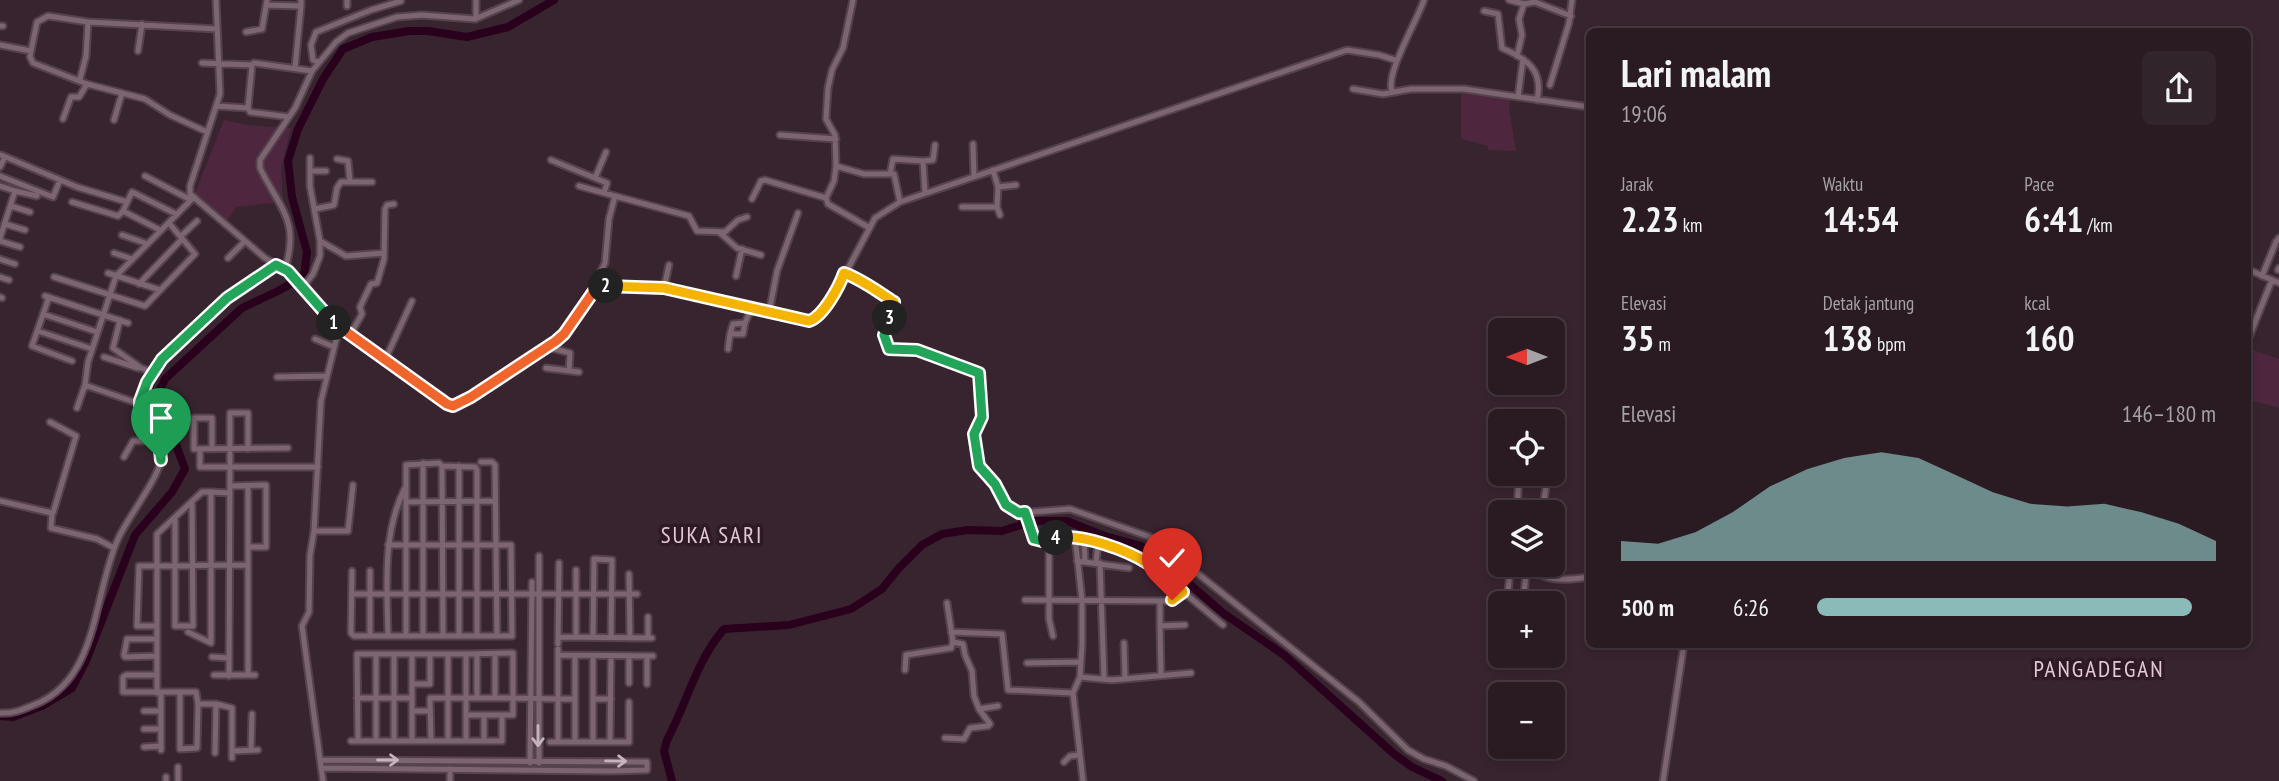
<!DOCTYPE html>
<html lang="id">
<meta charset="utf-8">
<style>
:root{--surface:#2a1b23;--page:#32242b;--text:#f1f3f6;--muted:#a5a1a6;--line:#463941;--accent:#8bbbb9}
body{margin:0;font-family:"PT Sans Narrow",sans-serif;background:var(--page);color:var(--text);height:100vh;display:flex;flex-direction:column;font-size:26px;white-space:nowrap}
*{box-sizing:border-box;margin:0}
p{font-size:23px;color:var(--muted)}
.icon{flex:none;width:38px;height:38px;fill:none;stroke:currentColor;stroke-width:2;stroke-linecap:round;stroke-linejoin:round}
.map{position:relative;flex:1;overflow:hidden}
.side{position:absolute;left:1586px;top:28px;width:665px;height:620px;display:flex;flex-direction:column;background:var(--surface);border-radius:10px;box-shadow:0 4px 10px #0003,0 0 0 2px var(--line)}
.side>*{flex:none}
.needle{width:46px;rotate:270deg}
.fabs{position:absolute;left:1488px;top:318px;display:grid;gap:14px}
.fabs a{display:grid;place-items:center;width:77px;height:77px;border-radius:10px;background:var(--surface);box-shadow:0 4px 10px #0003,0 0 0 2px var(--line);font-size:35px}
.pin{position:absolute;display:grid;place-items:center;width:60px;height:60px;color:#fff;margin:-72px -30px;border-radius:50% 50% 50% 0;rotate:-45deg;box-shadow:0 0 7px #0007}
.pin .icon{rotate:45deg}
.km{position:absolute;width:35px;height:35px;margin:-18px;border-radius:50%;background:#222;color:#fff;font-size:19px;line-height:35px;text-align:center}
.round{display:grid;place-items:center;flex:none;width:74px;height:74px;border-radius:10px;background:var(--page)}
.head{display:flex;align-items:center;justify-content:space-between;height:119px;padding:0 35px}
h1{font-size:38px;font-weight:800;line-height:52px}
.metrics{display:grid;grid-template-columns:repeat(3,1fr);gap:10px;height:119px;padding:7px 35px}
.metrics div{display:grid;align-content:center}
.metrics b{font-size:35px;font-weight:800}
.metrics small{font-size:19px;font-weight:400}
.metrics p{font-size:19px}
.chart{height:196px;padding:14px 35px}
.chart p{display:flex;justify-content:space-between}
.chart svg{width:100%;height:126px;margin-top:7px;fill:var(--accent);opacity:.7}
ul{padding:0 35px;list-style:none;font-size:23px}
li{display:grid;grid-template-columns:112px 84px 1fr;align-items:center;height:52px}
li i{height:18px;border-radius:9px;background:var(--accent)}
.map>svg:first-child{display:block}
</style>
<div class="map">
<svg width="2279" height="781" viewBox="0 0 2279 781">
<rect width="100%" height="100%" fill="#38242f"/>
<path fill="#4e263e" d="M1461 94 1510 98 1509 107 1516 151 1488 150V146L1461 139Z
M224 120 248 125 291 128 281 169 283 202 236 207 227 221 193 198Z
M2247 348 2279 359V408L2247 399Z"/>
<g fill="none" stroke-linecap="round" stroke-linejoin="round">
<path stroke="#29011c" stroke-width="8" d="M0 716 13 717 42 706 72 688 86 661 135 535 172 492 185 469 175 442 159 409 158 394 165 379 242 308 278 291 304 276 307 252 292 197 288 161 298 129 323 79 343 49 372 37 409 31H428L467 37 508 27 554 0
M672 781 664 751 667 740C687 703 696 661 724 629L789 625 851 609 882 589 898 569 922 545 942 534 968 530 1002 531 1033 521H1067L1102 535 1141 546 1169 566 1223 613 1284 655 1394 754 1412 767 1442 781"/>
<g stroke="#54434d" stroke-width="9">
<path id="minor" d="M216 0 220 94 190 186V194L265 258 287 271 339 328 450 406 471 396 561 337 599 287C658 278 717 302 774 314 786 316 799 320 811 320L817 317 836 291 875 218 900 202 1347 50 1379 55 1395 60
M476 0V19
M1509 0 1524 4 1519 19 1522 35 1517 56
M1524 4 1535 2 1571 16
M267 5 301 6V0
M347 6V0
M1484 11 1498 14 1502 48C1527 59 1544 70 1537 100
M0 26H3
M246 32 262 29 267 0
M0 45 31 51 30 57 33 63 87 84 145 99 170 115 207 132
M31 51 37 22 48 16 88 22 217 29
M138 51 142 24
M319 62 313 60 311 45 316 32 371 10 401 1
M202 63 252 65 254 63 312 71
M295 68 301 6
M80 79 86 56 88 22
M1550 85 1569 23 1572 0
M1353 89 1383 94 1411 89H1464L1589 107
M1392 91C1385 74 1417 21 1424 0
M1518 97 1523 59
M216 106 248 108 250 112 289 117
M248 108 252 65
M63 119 71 97H79L87 84
M114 120 122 93
M780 135 836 139
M973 144 974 177
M1 155 77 187 127 202
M337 159 348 161 350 182
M551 160 595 178
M923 161 933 160 935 145
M836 166 864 174H894L900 202
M0 167 5 157
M993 170 998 187 1016 185
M310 171H326
M890 174 893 159 923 161 925 193
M0 176 53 197 60 180
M145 176 191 200
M0 186 15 191 0 238
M579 186 615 196
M998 187 997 207 1000 215
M15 191 37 196
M604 193 607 183 595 178 606 152
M826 198 834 181 836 166 835 135 826 119 828 88 832 70 843 48 853 0
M752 199 761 181 765 180 826 198 828 204 868 227
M72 202 118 216 123 211
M11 206 30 212
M962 207H997
M315 209 334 205 337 188 341 182H372
M123 211 132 192 176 214
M123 211 160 230
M5 224 25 230
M719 232 737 248 761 255
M122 235 148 244
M181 236 197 221
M0 241 20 247
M320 241 346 256 384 253
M114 253 132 259
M228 258 245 241
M0 259 15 264
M285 269C300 220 280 209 260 168V160L295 108 312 71 336 42 348 33 397 17 422 15 475 19 519 0
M2247 269 2279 283
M2278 270 2279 268
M108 273 160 290
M844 273C862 279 878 291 894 302L884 335 887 348 915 350 979 373 982 417 974 434 979 466 1011 509 1019 513 1070 509 1153 538 1359 702 1408 750 1424 759 1446 766 1474 781
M736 276 742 249
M2262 276 2276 242 2279 238
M0 277 9 280
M54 277 145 306 195 254 169 223
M139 284 182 239
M303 287 313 274 320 256V241L310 186V158
M596 288V281L605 263 609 219 615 196 689 216 697 231 725 232 738 220 747 217
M664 288 669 265
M45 296 128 323
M0 297 2 298
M49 297 32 346 72 361
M769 313 777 271 798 213
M43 314 97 332
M120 320 113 348 141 368 152 372
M38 331 92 349
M730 334 733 324 745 323
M350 335 362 314 360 307 371 284 377 283 384 259 385 209 387 205 394 204
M315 339 334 347
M2247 342 2272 280
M547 347 570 353 569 371
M728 349 730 334H743L745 323 751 309
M104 357 138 368
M385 360 412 301
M546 368 579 372
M277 377 327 376
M140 404 85 385 88 362 116 276 194 197
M77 408 85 385
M50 422 76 436 53 513
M1497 429V464L1500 470
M200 449V467H230V413H248V449
M212 449V418H194V449L288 448
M124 457 133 441H159
M481 462H492L495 465 497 636
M423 463V636
M442 466 443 636
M459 466V636
M230 486 266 485V547H248
M248 486V675
M0 501 52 513 51 528 97 539 114 548
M406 502 495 501
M1025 512 1035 540C1048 544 1061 536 1075 537L1082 600V645L1080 677 1073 693 1083 781
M1517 513 1519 474
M1542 513 1548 474
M175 517V626H193L192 501
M314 531H348L353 485
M1075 537 1131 555 1151 565 1223 625
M1084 539 1085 561
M1049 540V619L1053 636
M1077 561 1129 568
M1096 562 1098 544
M1100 563 1104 678
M1536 565 1537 571C1547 583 1575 579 1589 577
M576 570V637
M352 571 351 633 354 636H512L511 545H388
M370 571V636
M629 574 630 638
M352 594H637
M1025 600 1165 601 1175 599 1183 591
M1160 601V626
M1507 603 1510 572 1541 575
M1523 604 1526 574
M648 617V638
M156 626H137L139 566 248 565
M188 632 211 643V492L230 493
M951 632 1002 634 1008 690 1073 693
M388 636C387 588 382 533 405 488
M406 636V465L439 463 442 466 475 467 477 470V636
M558 637 652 638
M593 637 594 559 612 560 611 638
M157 639H127L124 655 125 657 157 656
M1124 643 1125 679
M558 644 559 563
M376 654V741
M394 654V741
M412 654V741
M448 654H466
M477 654V698
M495 654V698
M558 655 653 656
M212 657 229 658
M1027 663 1081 662
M905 670 906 655 951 648 953 642
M1161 674 1160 626 1185 625
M157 675H126L123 677V692H196L198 704H216L232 708V758
M214 675H255
M229 676 230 467H318
M1080 677 1112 680 1191 673
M629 683V656
M412 684H430V654
M647 684V656
M157 693V534L202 492H211
M180 693V749L197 748 198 704
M357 698H412
M593 699H611
M979 709 998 706
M144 711H161
M412 711H430
M0 713C13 714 24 709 36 704 99 678 93 594 118 539 127 518 161 476 162 455 163 436 146 423 140 407 137 360 240 290 276 265
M484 715V741
M502 715H513V698L558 699V649
M144 729H161
M945 738 964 739 970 728 988 726 990 724 979 709 974 696 972 671 965 655 963 644 953 642 947 603
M351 741H502V715H466V741
M358 741 357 654H448V741
M431 741 430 698H513V653L466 654V715
M550 742H558V699H575V656
M558 742H629V702
M575 742V699
M593 742V656
M610 742 611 656
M144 747 161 746
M161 750V693
M251 750 252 714
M233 751 258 750
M215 753 216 704
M320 760 647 762V770L611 771 321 768
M1064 762 1070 756 1080 755
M530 763 532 582
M539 763V556
M166 777V781
M178 781V767
M323 781 302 626 309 612 310 555 314 531 321 401 339 328
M450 781V769
M1663 781 1684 644"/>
</g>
<use href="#minor" stroke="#7c6471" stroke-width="5"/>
</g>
<defs><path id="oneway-shaft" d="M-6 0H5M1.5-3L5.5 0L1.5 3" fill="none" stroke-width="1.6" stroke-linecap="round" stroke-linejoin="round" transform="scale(1.75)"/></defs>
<g stroke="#c5b3bd">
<use href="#oneway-shaft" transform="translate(538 736) rotate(90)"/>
<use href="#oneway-shaft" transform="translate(388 760)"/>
<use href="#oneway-shaft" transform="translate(616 761) rotate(1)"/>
</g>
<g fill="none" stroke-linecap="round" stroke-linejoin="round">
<g stroke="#fff" stroke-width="14">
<path id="split-1" d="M161 460 159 441 140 407V401L147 382 162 359 227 298 276 265 288 271 334 323"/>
</g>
<g stroke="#fff" stroke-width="14">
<path id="split-2" d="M334 323 447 404 453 406 471 397 556 341 564 334 596 288 606 286"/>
</g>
<g stroke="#fff" stroke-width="14">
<path id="split-3" d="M606 286 664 288 809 321C823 317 839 287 844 273 863 280 877 291 894 302L890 318"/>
</g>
<g stroke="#fff" stroke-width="14">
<path id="split-4" d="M890 318 884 335 889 349 917 350 979 373 982 417 974 434 979 466 995 484 1006 505 1019 513 1025 512 1034 539 1042 541 1056 538"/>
</g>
<g stroke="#fff" stroke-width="14">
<path id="split-5" d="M1056 538C1081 533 1127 550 1149 564 1161 572 1171 583 1183 592L1172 600"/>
</g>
<use href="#split-1" stroke="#22a559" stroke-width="9"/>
<use href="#split-2" stroke="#f0652b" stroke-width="9"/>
<use href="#split-3" stroke="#f5b400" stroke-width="9"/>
<use href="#split-4" stroke="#22a559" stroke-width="9"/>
<use href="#split-5" stroke="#f5b400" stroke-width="9"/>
</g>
<g text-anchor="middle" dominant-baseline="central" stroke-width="7" stroke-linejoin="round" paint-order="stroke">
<g font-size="23" letter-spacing="2" fill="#e3c7d6" stroke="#2e1a25">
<text x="712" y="534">SUKA SARI</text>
<text x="2099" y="668">PANGADEGAN</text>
</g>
</g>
</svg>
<div class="fabs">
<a><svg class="needle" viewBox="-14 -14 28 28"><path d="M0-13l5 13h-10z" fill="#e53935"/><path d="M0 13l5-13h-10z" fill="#a5a1a6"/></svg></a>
<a><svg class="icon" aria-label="locate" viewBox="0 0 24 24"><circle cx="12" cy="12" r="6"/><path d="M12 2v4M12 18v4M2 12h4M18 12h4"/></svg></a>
<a><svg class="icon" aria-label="layers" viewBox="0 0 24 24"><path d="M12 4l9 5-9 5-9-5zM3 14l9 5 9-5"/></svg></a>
<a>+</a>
<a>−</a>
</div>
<div class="pin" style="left:161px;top:460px;background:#1e9e55"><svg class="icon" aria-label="arrive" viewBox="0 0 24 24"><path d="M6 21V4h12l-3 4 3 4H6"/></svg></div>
<div class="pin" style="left:1172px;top:600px;background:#d93025"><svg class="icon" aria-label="check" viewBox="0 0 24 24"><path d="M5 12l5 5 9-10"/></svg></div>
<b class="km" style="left:334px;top:323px">1</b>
<b class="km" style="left:606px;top:286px">2</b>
<b class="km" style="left:890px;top:318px">3</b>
<b class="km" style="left:1056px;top:538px">4</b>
<section class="side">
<div class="head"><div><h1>Lari malam</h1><p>19:06</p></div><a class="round"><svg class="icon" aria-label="share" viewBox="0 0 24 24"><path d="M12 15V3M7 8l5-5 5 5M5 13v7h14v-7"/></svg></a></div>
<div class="metrics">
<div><p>Jarak</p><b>2.23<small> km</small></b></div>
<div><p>Waktu</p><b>14:54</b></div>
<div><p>Pace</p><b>6:41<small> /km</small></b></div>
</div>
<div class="metrics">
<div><p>Elevasi</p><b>35<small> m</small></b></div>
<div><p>Detak jantung</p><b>138<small> bpm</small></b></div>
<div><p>kcal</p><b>160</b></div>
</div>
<div class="chart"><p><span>Elevasi</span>146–180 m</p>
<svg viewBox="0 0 160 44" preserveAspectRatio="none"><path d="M0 44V37L10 38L20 34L30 27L40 18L50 12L60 8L70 6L80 8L90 14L100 20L110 24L120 25L130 24L140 27L150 31L160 37V44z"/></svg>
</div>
<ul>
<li><b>500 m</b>6:26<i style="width:94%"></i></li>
</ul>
</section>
</div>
